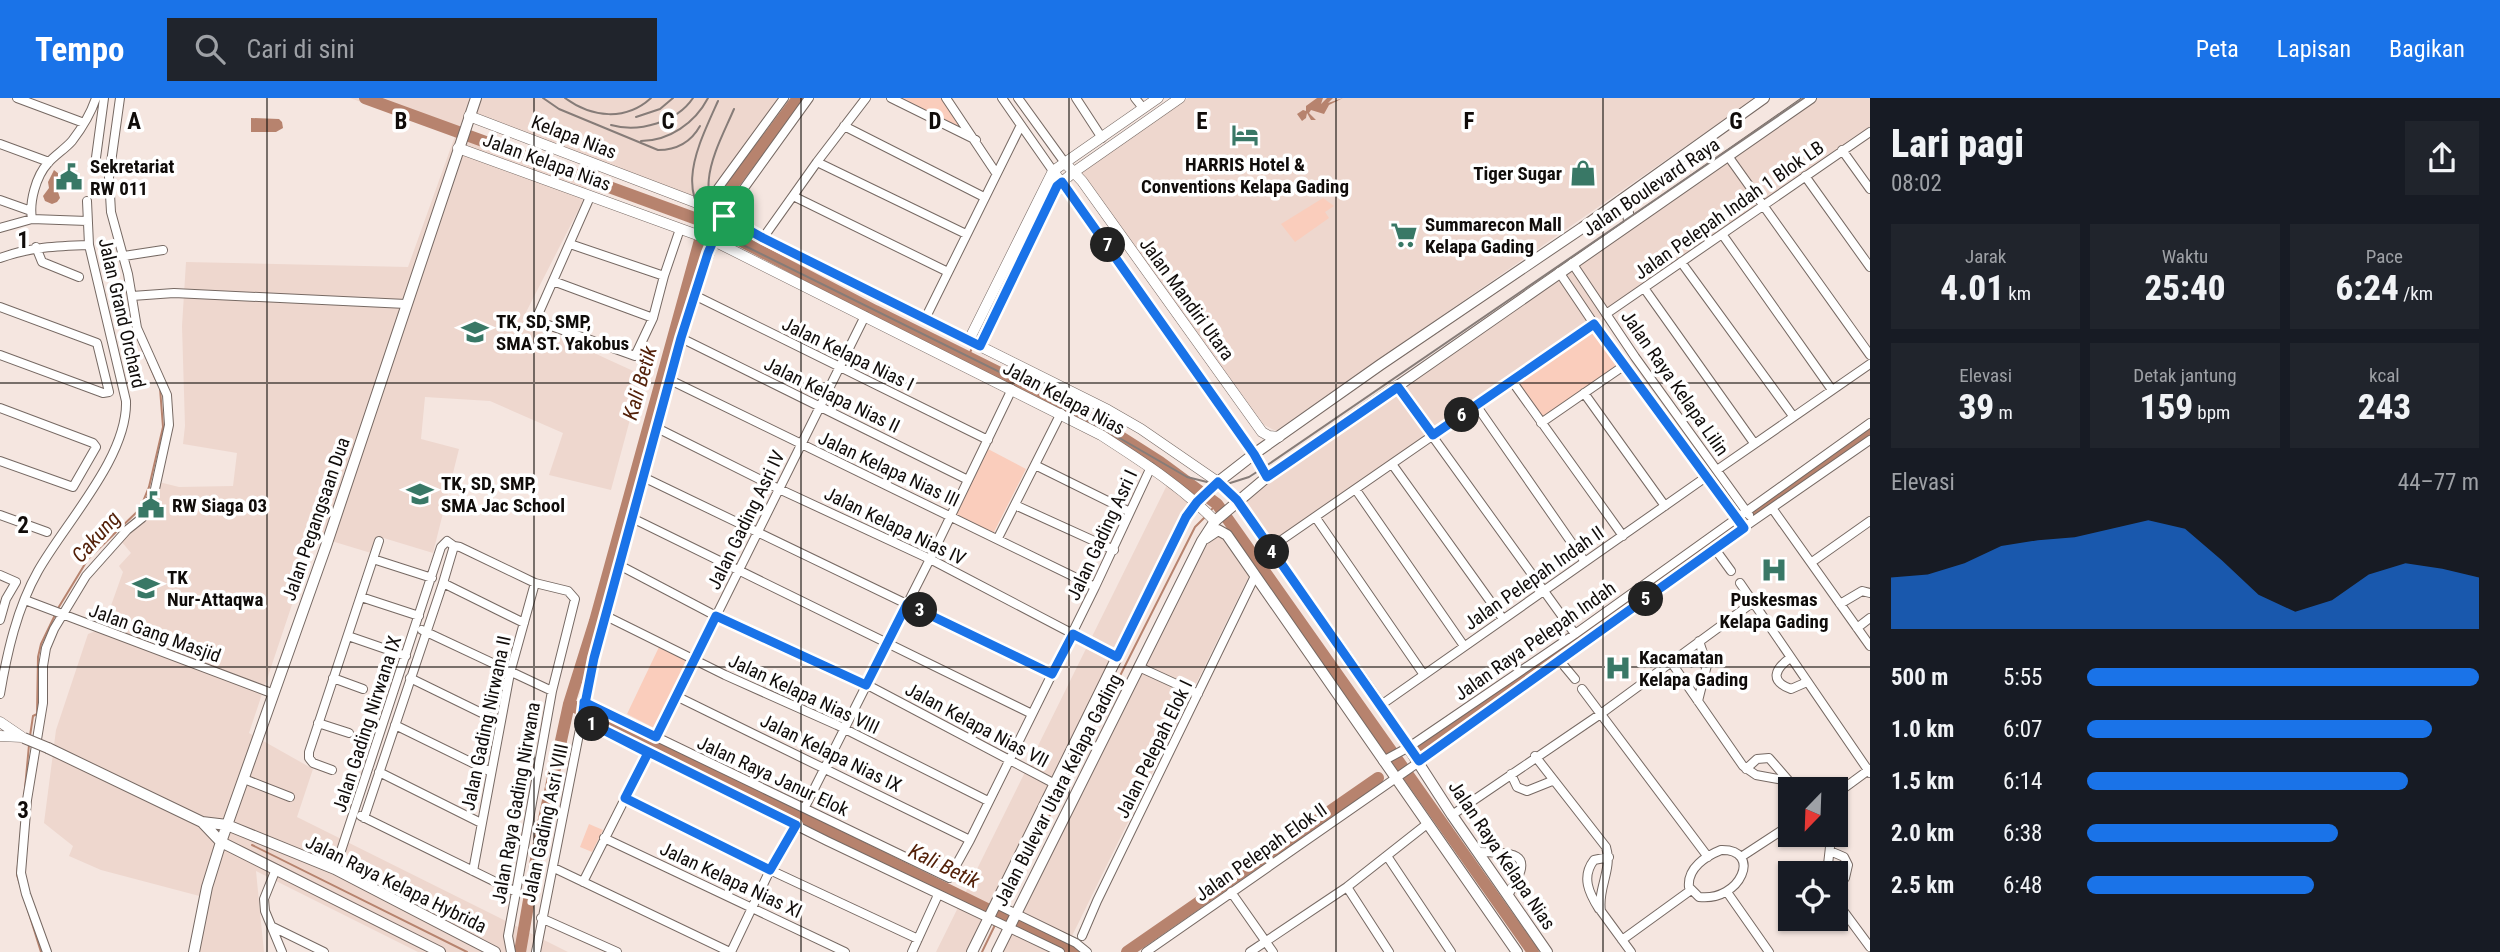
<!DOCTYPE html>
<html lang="id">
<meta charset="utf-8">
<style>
:root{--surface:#171b24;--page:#20242c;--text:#f1f3f6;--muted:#9ea1a6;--accent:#1a73e8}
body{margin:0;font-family:"Roboto Condensed",sans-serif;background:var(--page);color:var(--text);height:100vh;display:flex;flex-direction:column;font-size:26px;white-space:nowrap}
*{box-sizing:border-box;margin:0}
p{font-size:23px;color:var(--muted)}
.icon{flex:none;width:38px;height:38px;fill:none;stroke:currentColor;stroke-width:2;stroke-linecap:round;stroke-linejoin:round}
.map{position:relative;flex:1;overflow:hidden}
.panel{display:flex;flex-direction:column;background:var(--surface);width:630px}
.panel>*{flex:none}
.needle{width:46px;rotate:203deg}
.controls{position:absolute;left:1778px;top:679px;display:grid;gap:14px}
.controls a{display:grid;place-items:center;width:70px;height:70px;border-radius:0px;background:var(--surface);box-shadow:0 2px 5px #0004;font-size:35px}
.pin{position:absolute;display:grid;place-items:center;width:60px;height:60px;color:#fff;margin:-30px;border-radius:14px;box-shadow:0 4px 10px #0006}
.km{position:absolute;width:35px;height:35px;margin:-18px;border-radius:50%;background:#222;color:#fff;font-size:19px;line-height:35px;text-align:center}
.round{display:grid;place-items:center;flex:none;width:74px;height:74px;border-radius:0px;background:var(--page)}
.overview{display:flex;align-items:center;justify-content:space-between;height:119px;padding:0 21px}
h1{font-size:38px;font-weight:800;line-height:52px}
.figures{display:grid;grid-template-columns:repeat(3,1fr);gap:10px;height:119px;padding:7px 21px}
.figures div{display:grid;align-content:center;border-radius:0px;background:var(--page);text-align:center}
.figures b{font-size:35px;font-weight:800}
.figures small{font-size:19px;font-weight:400}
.figures p{font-size:19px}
.chart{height:196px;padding:14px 21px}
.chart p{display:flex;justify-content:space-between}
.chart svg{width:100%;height:126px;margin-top:7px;fill:var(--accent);opacity:.7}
ul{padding:0 21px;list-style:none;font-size:23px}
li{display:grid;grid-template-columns:112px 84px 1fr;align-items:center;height:52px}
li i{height:18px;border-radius:9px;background:var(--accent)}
header{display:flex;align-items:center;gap:42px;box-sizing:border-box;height:98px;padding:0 35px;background:var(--accent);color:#fff}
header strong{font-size:33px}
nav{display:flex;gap:38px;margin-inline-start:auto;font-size:24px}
.search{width:490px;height:63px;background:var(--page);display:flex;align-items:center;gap:18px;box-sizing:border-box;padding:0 24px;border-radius:0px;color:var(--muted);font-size:26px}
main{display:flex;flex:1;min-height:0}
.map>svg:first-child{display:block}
</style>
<header>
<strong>Tempo</strong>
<div class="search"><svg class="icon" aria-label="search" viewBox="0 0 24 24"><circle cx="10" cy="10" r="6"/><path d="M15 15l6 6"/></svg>Cari di sini</div>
<nav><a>Peta</a><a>Lapisan</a><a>Bagikan</a></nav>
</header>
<main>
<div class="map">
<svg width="1870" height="854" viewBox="0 0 1870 854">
<rect width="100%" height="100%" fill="#f5e6e0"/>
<path fill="#eed7ce" d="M350 0H791L705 108 470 18 464 38 589 82 581 107 522 222 642 277 611 392 549 377 563 335 490 303 425 299 421 341 459 351 433 455 377 438 371 455 315 438 249 635 313 671 297 719 568 854H418L256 773 264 854H192L207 800 101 772 69 758 73 748 44 725 56 632 88 536 103 530 123 474 119 468 131 455 121 443 150 419 159 384 179 389 233 388 237 355 183 346 185 328 182 228 186 164 408 169 455 38Z
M1188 0H1755L1276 333 1264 327 1081 74Z
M1814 0H1870V32L1270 451 1238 405Z
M1167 387 1191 404 970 854H936Z
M1218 425 1250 476 1071 840 1020 815 1203 445Z
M1011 833 1056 854H1001Z"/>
<path fill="#facdbc" d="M901 0H942L966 34Z
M1323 100 1334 108 1325 114 1329 120 1295 144 1281 126Z
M1596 231 1623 268 1544 321 1517 284Z
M988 351 1026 371 993 436 954 416Z
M659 549 691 564 658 632 627 616Z
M589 726 603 732 592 754 580 749Z"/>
<path fill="#b7836e" d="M1317 0H1323L1321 6 1327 0H1333L1328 5 1343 0 1329 7 1324 16 1311 12 1309 15 1316 22H1311L1307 15 1306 20 1302 23 1297 16 1303 12 1306 13V8Z
M251 20 279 21 282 24 283 30 276 34H251Z
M54 72 59 76 57 80 60 86 57 91 60 100 57 104 52 106 45 103 43 98 49 90 48 84Z"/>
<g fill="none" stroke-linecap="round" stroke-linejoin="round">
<path stroke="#b7836e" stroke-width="2" d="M977 242 1017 159
M968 259 972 250
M148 264 156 282
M1210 413 1217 406
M57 512 88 461 140 411 149 389 163 329 160 290
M30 638 33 618 37 616 38 559 41 546 55 517
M29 647 17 777 41 854
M252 747 467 854
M1005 806 1195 429 1204 420
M997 822 1002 811
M982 854 995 827"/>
<path stroke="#b7836e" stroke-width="12" d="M365 0 705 124 875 213 1091 320 1160 364 1217 406 1533 854
M569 606 1075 854
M1422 650 1870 334
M520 854 539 744 569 606 595 523 705 124 798 0
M1127 854 1378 680"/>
<g stroke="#766963" stroke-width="10">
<path id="minor" d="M17 0 84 25
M891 0 976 42
M946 0 996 75
M1002 0 1053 73
M1018 0 1065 65
M1076 0 1102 40
M1135 0 1143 10
M844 28 984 99
M0 46 49 64
M1842 52 1870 91
M1728 58 1870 257
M817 64 966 136
M95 67 104 0
M1805 78 1870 169
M793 98 948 174
M590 99 537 219 540 224 635 258 653 220 664 178 680 131
M0 102 31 113
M705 108 784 0
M32 121C29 104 36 78 48 65 55 57 65 51 72 43 82 30 91 15 96 0
M0 130 32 121 87 123
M1722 136 1832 292
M763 140 817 64 866 0
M570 146 664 178
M36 149 42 164 79 179
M124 158 163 152
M0 160C30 149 57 148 89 147
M1681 164 1793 318
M1572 165 1635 259 1749 417
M1559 174 1594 226 1740 424
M553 183 653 220
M1644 190 1754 345
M694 197 988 342
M132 198 174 195 406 206
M0 209 97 245 109 294 103 295 0 257
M1606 216 1870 34
M925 221 1021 27
M681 240 968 382
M670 282 1095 489
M1512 283 1623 438
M1397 289 1575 536
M1584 295 1665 408
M1476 307 1585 464
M0 310 93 345 96 349 73 389 0 363
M1541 325 1625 267
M657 330 779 391 930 461 1117 559
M1392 366 1503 521
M1035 367 1130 414
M1717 372 1870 266
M643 379 1052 576
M1356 392 1464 548
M1015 407 1114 452
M1772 410 1870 548
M0 417 47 434
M632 420 1032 616
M1316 420 1424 577
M998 440 1061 315
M454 448 460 449 535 485 568 493 575 501 552 593 516 794 508 838 511 854
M1270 450 1594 226
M1715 451 1731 473
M373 461 432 480
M1812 464 1870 423
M619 467 716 518 858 582 1055 686
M0 477 16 484 6 501 0 522
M1740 485 1870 675
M361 499 419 518
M25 502 274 596
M1840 506 1862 493 1870 495
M606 518 725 577 837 627 988 703
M1857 530 1870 520
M422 532 552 593
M348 538 406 558
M1790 560C1775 571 1769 583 1791 591L1807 584
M1560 563 1575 581
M1671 564 1743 668 1756 677 1789 683 1796 691
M1139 569 1198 596
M333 580 363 591
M410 580 500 624
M1582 591 1708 759
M0 596C7 555 17 510 38 473 65 425 128 359 126 303L89 147 87 103
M676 598 970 742
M1698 603 1707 567 1699 543
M584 604 949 780 970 742 1095 489 1151 369
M1381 607 1706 379
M582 621 827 743 1060 854
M318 625 349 635
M395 627 491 674
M656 639 865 218
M1535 658 1606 749C1613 771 1597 791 1601 813L1631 854
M1383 663 1409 649 1575 536 1870 325
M1746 671 1757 661 1769 660 1789 683
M332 672 313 665 309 660V654L379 443
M379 674 481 725
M1511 676 1517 689 1527 693 1552 683
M244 681 290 699
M1836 696 1870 671
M625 700 770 772 918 841
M805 709 930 461 1012 291
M1452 717 1602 615 1752 505
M361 718 516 794
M364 720 443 485 524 525
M1827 737 1830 749 1827 775
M604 740 845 854
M1721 752C1763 751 1741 804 1699 799L1689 789C1687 770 1706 758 1721 752Z
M1830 753 1844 759 1848 767 1845 780 1836 787
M1478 754C1519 755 1535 755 1508 797
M1387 758 1451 854
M1741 759 1790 727
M554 770 730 854
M276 771 264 801 265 813 282 854
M335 771 441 449 447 443 454 448 443 485
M473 773 510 575 535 485
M583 784 648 655
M1347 789 1389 854
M1231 794 1273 854
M1727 794 1769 854
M1836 803 1870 849
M996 806 1076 845 1087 854
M1599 811C1589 795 1581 779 1594 762L1609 759
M541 820 617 854
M273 829 324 854
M1082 838 1097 803 1255 478
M1622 842 1691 792
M47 854 26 796 21 775 27 702 43 605V568L46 550 54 531 86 478 127 432 142 420 147 411 155 391 169 327 167 297 137 230 128 176 111 114 109 79 120 0
M536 854 594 560 694 197 724 118 809 0
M731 854 770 772 796 727
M912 854 938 797
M1146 854 1429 657 1743 430 1870 342
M1250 854 1347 789 1427 726"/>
</g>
<g stroke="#766963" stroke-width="11">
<path id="tertiary" d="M469 18 705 108 763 140 1108 312 1141 331 1218 384
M458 50 714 143 1101 337C1141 363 1181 388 1215 423
M1065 65 1082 83 1262 334 1269 338 1279 339
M1053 73 1254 356 1267 379
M969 242 1053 73 1158 0
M980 248 1057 88 1074 74 1180 0
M0 624 22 639
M0 638 22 639"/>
</g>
<g stroke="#766963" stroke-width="12">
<path id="secondary" d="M1618 106 1628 115 1629 123
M1218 384 1237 402 1381 607 1452 717 1547 854
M1206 440 1218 432 1227 437 1517 854
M48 650 202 724 227 727 335 771 495 854
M202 724 221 744 440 854
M194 854 207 789 221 744 326 448 476 0
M972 854 1186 419 1197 404 1218 384 1254 356 1380 267 1582 130 1764 0
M997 854 1202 443 1215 423 1267 379 1811 0"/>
</g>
<use href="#minor" stroke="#fff" stroke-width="8"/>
<use href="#tertiary" stroke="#fff" stroke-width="10"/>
<use href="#secondary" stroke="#fff" stroke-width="10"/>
<path stroke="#867c78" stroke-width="2" d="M543 0 559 11 658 52C677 52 691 44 700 28
M565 0C592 20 626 23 651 0
M718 3C695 54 669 104 729 140L1038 293 1187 379 1215 386H1227L1249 379 1263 370 1804 0
M636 19 660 11 673 0
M611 27C639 35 677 24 693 0
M641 43C669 43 695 25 708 0
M732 135C688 97 716 53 734 11"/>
<g stroke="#766963" stroke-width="12" stroke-linecap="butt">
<path id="secondary-bridge" d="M24 640 48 650"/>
</g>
<use href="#secondary-bridge" stroke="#fff" stroke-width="10"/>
</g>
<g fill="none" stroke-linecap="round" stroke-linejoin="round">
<g stroke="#fff" stroke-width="14">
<path id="route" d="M724 118 708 155 681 240 594 560 582 621 648 655 625 700 770 772 796 727 582 621 584 606V604L656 639 716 518 866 587 907 506 1052 576 1073 536 1117 559 1186 419 1197 404 1218 384 1237 402 1419 663 1744 430 1594 226 1433 337 1398 289 1267 379 1254 356 1062 84 1057 88 980 248 763 140 724 118"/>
</g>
<use href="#route" stroke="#1a73e8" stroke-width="9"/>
</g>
<path fill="none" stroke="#100c0a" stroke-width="2" stroke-opacity="0.55" d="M267 0V854M534 0V854M801 0V854M1069 0V854M1336 0V854M1603 0V854M0 285H1870M0 569H1870"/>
<defs>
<g id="hotel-bare" transform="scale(2.1)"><path d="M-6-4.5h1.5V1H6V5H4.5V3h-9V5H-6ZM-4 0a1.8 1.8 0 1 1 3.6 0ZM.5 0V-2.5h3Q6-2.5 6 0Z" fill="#397866" stroke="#fff" stroke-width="2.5" paint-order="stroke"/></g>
<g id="shop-bare" transform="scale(2.1)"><path d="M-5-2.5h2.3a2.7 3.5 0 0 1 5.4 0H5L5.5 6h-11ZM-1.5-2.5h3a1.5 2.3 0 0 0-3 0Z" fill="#397866" stroke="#fff" stroke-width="2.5" paint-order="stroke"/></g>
<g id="civic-bare" transform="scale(2.1)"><path d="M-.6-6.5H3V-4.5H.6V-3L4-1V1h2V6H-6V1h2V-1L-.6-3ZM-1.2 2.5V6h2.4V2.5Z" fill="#397866" stroke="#fff" stroke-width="2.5" paint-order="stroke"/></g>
<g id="supermarket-bare" transform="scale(2.1)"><path d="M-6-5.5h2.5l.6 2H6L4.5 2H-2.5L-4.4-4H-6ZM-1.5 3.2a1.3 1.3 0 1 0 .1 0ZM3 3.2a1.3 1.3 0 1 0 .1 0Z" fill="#397866" stroke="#fff" stroke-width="2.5" paint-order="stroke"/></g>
<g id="school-bare" transform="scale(2.1)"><path d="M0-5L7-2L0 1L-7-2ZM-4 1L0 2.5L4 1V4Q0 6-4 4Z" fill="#397866" stroke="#fff" stroke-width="2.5" paint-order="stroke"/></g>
<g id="hospital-bare" transform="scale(2.1)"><path d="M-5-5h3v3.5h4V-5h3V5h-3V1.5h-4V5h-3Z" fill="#397866" stroke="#fff" stroke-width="2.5" paint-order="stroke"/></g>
</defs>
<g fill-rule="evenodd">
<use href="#hotel-bare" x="1245" y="37"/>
<use href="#shop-bare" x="1583" y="75"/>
<use href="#civic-bare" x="69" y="79"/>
<use href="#supermarket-bare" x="1404" y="137"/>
<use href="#school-bare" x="475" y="234"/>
<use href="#school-bare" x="420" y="396"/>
<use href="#civic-bare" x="151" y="407"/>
<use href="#hospital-bare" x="1774" y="472"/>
<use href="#school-bare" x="146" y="490"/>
<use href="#hospital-bare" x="1618" y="570"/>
</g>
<g text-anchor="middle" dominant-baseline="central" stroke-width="7" stroke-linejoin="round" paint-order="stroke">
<g font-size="19" fill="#100c0a" stroke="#fff">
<text transform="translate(574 39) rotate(21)">Kelapa Nias</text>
<text transform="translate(547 64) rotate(20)">Jalan Kelapa Nias</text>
<text transform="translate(1651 89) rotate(-34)">Jalan Boulevard Raya</text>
<text transform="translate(1729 112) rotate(-35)">Jalan Pelepah Indah 1 Blok LB</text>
<text transform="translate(1187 201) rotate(54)">Jalan Mandiri Utara</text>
<text transform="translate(122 215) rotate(77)">Jalan Grand Orchard</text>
<text transform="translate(848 256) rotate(26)">Jalan Kelapa Nias I</text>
<text transform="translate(1675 285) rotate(55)">Jalan Raya Kelapa Lilin</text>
<text transform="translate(832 297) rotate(26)">Jalan Kelapa Nias II</text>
<text transform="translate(1064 300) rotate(28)">Jalan Kelapa Nias</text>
<text transform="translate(889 371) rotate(25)">Jalan Kelapa Nias III</text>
<text transform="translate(316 421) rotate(-71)">Jalan Pegangsaan Dua</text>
<text transform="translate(746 422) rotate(-64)">Jalan Gading Asri IV</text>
<text transform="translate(895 428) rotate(26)">Jalan Kelapa Nias IV</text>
<text transform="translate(1102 437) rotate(-65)">Jalan Gading Asri I</text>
<text transform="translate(1534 480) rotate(-35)">Jalan Pelepah Indah II</text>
<text transform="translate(155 535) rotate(20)">Jalan Gang Masjid</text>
<text transform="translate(1535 543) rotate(-35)">Jalan Raya Pelepah Indah</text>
<text transform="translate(804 596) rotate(25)">Jalan Kelapa Nias VIII</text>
<text transform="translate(486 625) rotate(-78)">Jalan Gading Nirwana II</text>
<text transform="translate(367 626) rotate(-72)">Jalan Gading Nirwana IX</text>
<text transform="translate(977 627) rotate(28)">Jalan Kelapa Nias VII</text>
<text transform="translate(1154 651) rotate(-64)">Jalan Pelepah Elok I</text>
<text transform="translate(831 655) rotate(26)">Jalan Kelapa Nias IX</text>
<text transform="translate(773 678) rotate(25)">Jalan Raya Janur Elok</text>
<text transform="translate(1058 692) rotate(-63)">Jalan Bulevar Utara Kelapa Gading</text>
<text transform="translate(516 705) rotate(-80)">Jalan Raya Gading Nirwana</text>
<text transform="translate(545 725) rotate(-78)">Jalan Gading Asri VIII</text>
<text transform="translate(1261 754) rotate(-35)">Jalan Pelepah Elok II</text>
<text transform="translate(1502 757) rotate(56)">Jalan Raya Kelapa Nias</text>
<text transform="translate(731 782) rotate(25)">Jalan Kelapa Nias XI</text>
<text transform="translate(396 786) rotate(26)">Jalan Raya Kelapa Hybrida</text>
</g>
<g font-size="19" font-weight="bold" fill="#100c0a" stroke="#fff" text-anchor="start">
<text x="1245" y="66" text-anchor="middle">HARRIS Hotel &amp;<tspan x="1245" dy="22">Conventions Kelapa Gading</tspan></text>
<text x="90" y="68">Sekretariat<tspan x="90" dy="22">RW 011</tspan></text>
<text x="1562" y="75" text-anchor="end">Tiger Sugar</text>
<text x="1425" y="126">Summarecon Mall<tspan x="1425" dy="22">Kelapa Gading</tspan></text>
<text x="496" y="223">TK, SD, SMP,<tspan x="496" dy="22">SMA ST. Yakobus</tspan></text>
<text x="441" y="385">TK, SD, SMP,<tspan x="441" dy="22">SMA Jac School</tspan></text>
<text x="172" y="407">RW Siaga 03</text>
<text x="167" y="479">TK<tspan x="167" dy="22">Nur-Attaqwa</tspan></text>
<text x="1774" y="501" text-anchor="middle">Puskesmas<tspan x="1774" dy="22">Kelapa Gading</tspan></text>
<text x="1639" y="559">Kacamatan<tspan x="1639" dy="22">Kelapa Gading</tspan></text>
</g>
<g font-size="21" font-style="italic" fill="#532109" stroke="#fff">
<text transform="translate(640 285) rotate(-74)">Kali Betik</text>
<text transform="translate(96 439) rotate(-48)">Cakung</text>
<text transform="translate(944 768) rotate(26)">Kali Betik</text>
</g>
</g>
<g font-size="23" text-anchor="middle" font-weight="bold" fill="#100c0a" stroke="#fff" stroke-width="7" stroke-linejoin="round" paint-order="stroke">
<text x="134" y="31">A</text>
<text x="401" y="31">B</text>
<text x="668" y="31">C</text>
<text x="935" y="31">D</text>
<text x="1202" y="31">E</text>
<text x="1469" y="31">F</text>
<text x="1736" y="31">G</text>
<text x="23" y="150">1</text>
<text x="23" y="435">2</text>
<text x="23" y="720">3</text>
</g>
</svg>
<div class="controls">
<a><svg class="needle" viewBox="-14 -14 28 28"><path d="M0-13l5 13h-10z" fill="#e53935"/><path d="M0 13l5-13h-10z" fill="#9ea1a6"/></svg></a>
<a><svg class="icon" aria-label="locate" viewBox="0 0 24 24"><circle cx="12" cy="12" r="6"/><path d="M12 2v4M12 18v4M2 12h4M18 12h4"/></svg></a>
</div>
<div class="pin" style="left:724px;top:118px;background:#1e9e55"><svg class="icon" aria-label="arrive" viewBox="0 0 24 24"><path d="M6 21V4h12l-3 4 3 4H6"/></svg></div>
<b class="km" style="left:592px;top:626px">1</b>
<b class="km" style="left:920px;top:512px">3</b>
<b class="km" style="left:1272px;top:454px">4</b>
<b class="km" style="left:1646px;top:501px">5</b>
<b class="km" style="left:1462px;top:317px">6</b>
<b class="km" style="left:1108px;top:147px">7</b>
</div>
<section class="panel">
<div class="overview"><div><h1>Lari pagi</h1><p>08:02</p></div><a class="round"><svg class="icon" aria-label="share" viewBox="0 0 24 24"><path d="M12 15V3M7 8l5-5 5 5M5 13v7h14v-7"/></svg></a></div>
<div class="figures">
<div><p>Jarak</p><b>4.01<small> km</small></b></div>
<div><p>Waktu</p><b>25:40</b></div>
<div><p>Pace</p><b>6:24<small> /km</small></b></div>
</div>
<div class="figures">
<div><p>Elevasi</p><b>39<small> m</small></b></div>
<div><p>Detak jantung</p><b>159<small> bpm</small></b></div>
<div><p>kcal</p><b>243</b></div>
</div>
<div class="chart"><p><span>Elevasi</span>44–77 m</p>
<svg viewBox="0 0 160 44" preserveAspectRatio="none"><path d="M0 44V26L10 25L20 21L30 15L40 13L50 12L60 9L70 6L80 9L90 20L100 32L110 38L120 34L130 25L140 21L150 23L160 26V44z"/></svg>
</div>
<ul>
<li><b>500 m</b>5:55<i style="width:100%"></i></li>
<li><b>1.0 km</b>6:07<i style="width:88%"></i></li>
<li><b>1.5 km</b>6:14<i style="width:82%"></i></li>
<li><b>2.0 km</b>6:38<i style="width:64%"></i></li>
<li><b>2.5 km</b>6:48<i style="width:58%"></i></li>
</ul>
</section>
</main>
